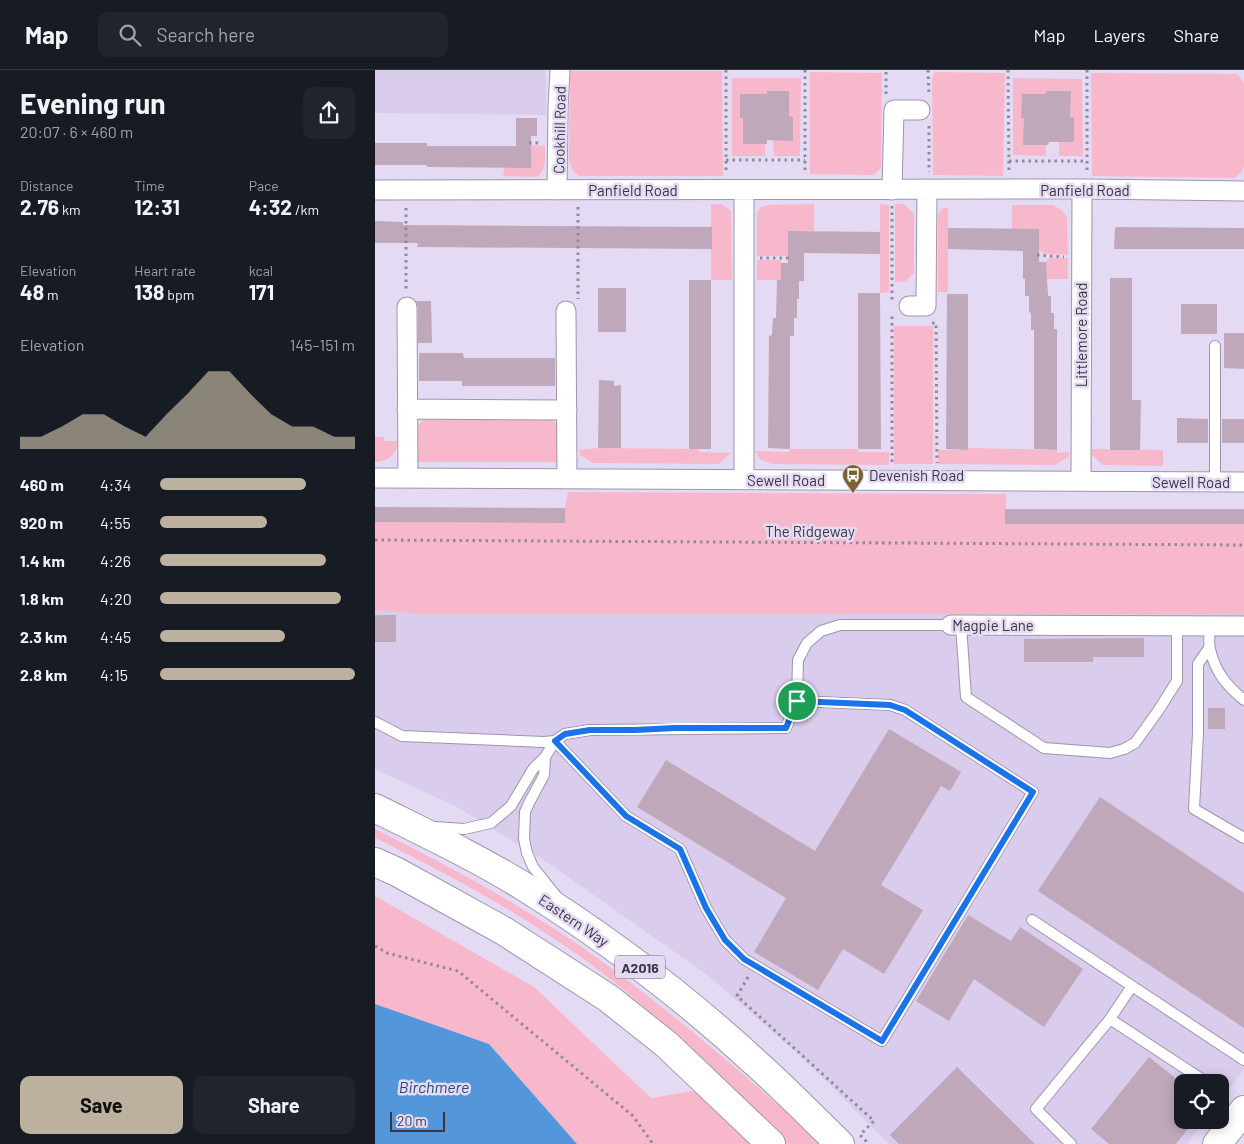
<!DOCTYPE html>
<meta charset="utf-8">
<style>
:root{--surface:#171b24;--page:#20242c;--text:#f1f3f6;--muted:#9ea1a6;--line:#363941;--accent:#bcb19e}
body{margin:0;font-family:Barlow,sans-serif;background:var(--page);color:var(--text);height:100vh;display:flex;flex-direction:column;font-size:19px;white-space:nowrap}
*{box-sizing:border-box;margin:0}
p{font-size:16px;color:var(--muted)}
.icon{flex:none;width:28px;height:28px;fill:none;stroke:currentColor;stroke-width:2;stroke-linecap:round;stroke-linejoin:round}
.map{position:relative;flex:1;overflow:hidden}
.sheet{display:flex;flex-direction:column;background:var(--surface);width:375px}
.sheet>*{flex:none}
.buttons{position:absolute;left:799px;top:1004px;display:grid;gap:10px}
.buttons a{display:grid;place-items:center;width:55px;height:55px;border-radius:10px;background:var(--surface);box-shadow:0 2px 12px #0003;font-size:25px}
.scale{position:absolute;left:15px;bottom:12px;width:55px;box-sizing:border-box;padding-left:5px;border:2px solid #3b3741;border-top:0;font-size:14px;line-height:18px;white-space:nowrap;color:#3b3741;-webkit-text-stroke:4px #e5daf3;paint-order:stroke}
.pin{position:absolute;display:grid;place-items:center;width:42px;height:42px;color:#fff;margin:-21px;border:2px solid #fff;border-radius:50%;box-shadow:0 1px 5px #0007}
.round{display:grid;place-items:center;flex:none;width:52px;height:52px;border-radius:10px;background:var(--page)}
.overview{display:flex;align-items:center;justify-content:space-between;height:85px;padding:0 20px}
h1{font-size:28px;font-weight:700;line-height:38px}
.figures{display:grid;grid-template-columns:repeat(3,1fr);gap:8px;height:85px;padding:5px 20px}
.figures div{display:grid;align-content:center}
.figures b{font-size:21px;font-weight:700}
.figures small{font-size:14px;font-weight:400}
.figures p{font-size:14px}
.chart{height:140px;padding:10px 20px}
.chart p{display:flex;justify-content:space-between}
.chart svg{width:100%;height:90px;margin-top:5px;fill:var(--accent);opacity:.7}
.action{display:flex;gap:10px;margin-top:auto;padding:10px 20px}
.action a{flex:1;height:58px;border-radius:10px;background:var(--accent);color:#111;font-size:20px;font-weight:700;line-height:58px;text-align:center}
.action a+a{background:var(--page);color:var(--text)}
ul{padding:0 20px;list-style:none;font-size:16px}
li{display:grid;grid-template-columns:80px 60px 1fr;align-items:center;height:38px}
li i{height:12px;border-radius:6px;background:var(--accent)}
header{display:flex;align-items:center;gap:30px;box-sizing:border-box;height:70px;padding:0 25px;background:var(--surface);border-bottom:1px solid var(--line)}
header strong{font-size:24px}
nav{display:flex;gap:28px;margin-inline-start:auto;font-size:18px}
.search{width:350px;height:45px;background:var(--page);display:flex;align-items:center;gap:12px;box-sizing:border-box;padding:0 18px;border-radius:10px;color:var(--muted);font-size:19px}
main{display:flex;flex:1;min-height:0}
.map>svg:first-child{display:block}
</style>
<header>
<strong>Map</strong>
<div class="search"><svg class="icon" aria-label="search" viewBox="0 0 24 24"><circle cx="10" cy="10" r="6"/><path d="M15 15l6 6"/></svg>Search here</div>
<nav><a>Map</a><a>Layers</a><a>Share</a></nav>
</header>
<main>
<section class="sheet">
<div class="overview"><div><h1>Evening run</h1><p>20:07 · 6 × 460 m</p></div><a class="round"><svg class="icon" aria-label="share" viewBox="0 0 24 24"><path d="M12 15V3M7 8l5-5 5 5M5 13v7h14v-7"/></svg></a></div>
<div class="figures">
<div><p>Distance</p><b>2.76<small> km</small></b></div>
<div><p>Time</p><b>12:31</b></div>
<div><p>Pace</p><b>4:32<small> /km</small></b></div>
</div>
<div class="figures">
<div><p>Elevation</p><b>48<small> m</small></b></div>
<div><p>Heart rate</p><b>138<small> bpm</small></b></div>
<div><p>kcal</p><b>171</b></div>
</div>
<div class="chart"><p><span>Elevation</span>145–151 m</p>
<svg viewBox="0 0 160 44" preserveAspectRatio="none"><path d="M0 44V38L10 38L20 33L30 27L40 27L50 33L60 38L70 27L80 17L90 6L100 6L110 17L120 27L130 33L140 33L150 38L160 38V44z"/></svg>
</div>
<ul>
<li><b>460 m</b>4:34<i style="width:75%"></i></li>
<li><b>920 m</b>4:55<i style="width:55%"></i></li>
<li><b>1.4 km</b>4:26<i style="width:85%"></i></li>
<li><b>1.8 km</b>4:20<i style="width:93%"></i></li>
<li><b>2.3 km</b>4:45<i style="width:64%"></i></li>
<li><b>2.8 km</b>4:15<i style="width:100%"></i></li>
</ul>
<div class="action"><a>Save</a><a>Share</a></div>
</section>
<div class="map">
<svg width="869" height="1074" viewBox="0 0 869 1074">
<rect width="100%" height="100%" fill="#e5daf3"/>
<path fill="#daccec" d="M0 0H171V45L0 43Z
M0 540H14L43 544H869V999L845 1031V1012H808V1050H830L812 1074H514L428 988 331 904 173 793 84 738 0 699Z"/>
<path fill="#f8b8cc" d="M195 1H347L348 106H204L198 101 194 90Z
M435 2 507 3 506 98 499 105 435 104Z
M560 2 630 3 628 106 558 105 557 8Z
M716 3 862 4 869 13V96L866 103 859 108 717 106Z
M357 8H426L425 86H399L398 70H418V47L414 46V21H393L392 24H365V48H368V73L390 74V86H357Z
M638 8 707 9 708 86H684V72H699V47H695V21H671V24L647 25 646 48 649 49V75H671V86L638 85Z
M154 75 170 76C170 87 172 98 162 107L128 106 129 97H156V78Z
M336 134C345 134 351 134 356 142L357 210H336Z
M439 134V161H413V186H382V143L386 137 392 135Z
M505 134 514 135V222L505 223Z
M520 134H529L539 144V203L531 211 520 212Z
M637 135H678L687 140 692 148 693 185 670 184 664 181V159H637Z
M573 137V222H563V144L567 139Z
M673 188H693V209H671V192Z
M382 190H406V210H382Z
M519 256H558V394H519Z
M50 348H174C178 351 184 354 186 360 187 365 185 388 182 392H43L39 386 40 359Z
M0 367H9V371H22C22 374 22 377 21 380 18 388 8 392 0 392Z
M223 378 324 379V382L356 383 344 394 218 393 205 385 204 380Z
M593 378 682 380V383L694 382V387L679 395 563 394V380H592Z
M415 379H483V382H514V395L397 394 386 390 380 381 414 382Z
M717 379 788 380V396L728 395 717 385Z
M193 422 631 424V454H869V544H43L14 541 0 540V452L190 453V438Z
M0 759C69 793 137 830 201 873 288 933 368 1004 448 1074H412C357 1020 303 964 243 915 169 856 85 810 0 768Z
M0 826 159 917 276 1028 323 1020 378 1074H202L114 974 0 934Z"/>
<path fill="#5396da" d="M0 934 114 974 202 1074H0Z"/>
<path fill="#bea8ba" d="M392 21H414V46L418 47V71L392 70V74H368V48H365V24H392Z
M671 21H696L695 47H699V72H674L673 75H648L649 49 646 48 647 24H671Z
M141 48H162V66H156V98L52 97V95H0V73H52V76H141Z
M0 151 28 152V155L337 157V179L42 177 43 173H0Z
M740 157 869 158V179H739Z
M573 158 664 159V192H671L673 226H676V243H679V259H682V380L659 379V260H656V243L654 242V226H650V209H648V181L573 179Z
M413 161 505 162V184L429 183V211H424V229H422V248H419V266H415V379L393 378 394 266 397 265 398 248H401L402 210H406V193H413Z
M735 208H757V330H766L765 380H735Z
M314 210H336V379H314Z
M223 218H251V262H223Z
M483 223H505L506 379H483Z
M572 224H593V380L571 379Z
M41 231H56L57 273H43V237Z
M806 234H842V264H806Z
M849 263H869V299L849 298Z
M44 283H88L89 288H180V316H87V311H44Z
M224 310 239 311V316L246 315V378H223Z
M802 348 833 349V373H802Z
M847 349H869V373H847Z
M0 437 190 438V453L0 452Z
M630 439H869V454H630Z
M0 545H21V572H0Z
M769 568V587H718V592H649V569Z
M833 638H850V659H833Z
M514 659 586 702 575 721 566 716 506 815 548 840 509 904 468 879 443 920 379 882 411 828 262 737 291 690 440 781Z
M725 727 869 823V958L663 821Z
M593 845 636 871 645 857 708 899 669 957 599 909 574 951 541 931Z
M774 987 808 1014V1050H820L801 1074H734L716 1059Z
M582 997 660 1074H524L515 1065Z"/>
<g fill="none" stroke-linecap="round" stroke-linejoin="round">
<g stroke="#9e94ac" stroke-width="12">
<path id="lane" d="M840 412V276
M586 555 591 627 669 678 735 683 749 679 760 673 783 641 802 611V556
M835 556C835 563 833 572 835 579 840 602 852 616 869 630
M834 578 823 594V663L819 739 869 768
M422 631 423 590 432 573 446 561 465 555H576
M0 652 27 666 169 672 180 671 251 746 305 779 331 838 350 870 369 889 507 971 658 722 530 640 515 635 422 631 411 658 215 660 190 664 180 671 170 687 158 699 136 736 116 753 89 759 60 757
M170 687 169 705 154 733 150 742 149 769 152 783 158 797 182 827
M657 850 869 990
M735 949 831 1012
M696 1074 661 1039 735 949 757 916"/>
</g>
<g stroke="#9e94ac" stroke-width="21">
<path id="street" d="M0 120 712 119 869 121
M182 120 183 38 185 0
M369 120V410
M517 120 519 40H545
M534 236H551L552 119
M32 237 33 408
M191 241 192 409
M32 339 192 340
M0 408 869 412
M706 411 707 120
M576 555 869 556"/>
</g>
<g stroke="#9e94ac" stroke-width="30">
<path id="secondary" d="M842 1074 869 1040"/>
</g>
<g stroke="#9e94ac" stroke-width="30">
<path id="primary" d="M0 738C50 763 101 787 148 816 231 868 311 928 383 995 411 1020 438 1048 465 1074
M0 792 22 802 129 861 233 928 291 974 396 1074"/>
</g>
<path stroke="#90899a" stroke-width="3" stroke-dasharray="2.5 4" stroke-linecap="butt" d="M351 0V102
M430 0V102
M553 0 554 25
M633 0 634 102
M712 0V101
M511 24V0
M554 56V102
M154 73H165
M351 90H430
M634 91H712
M517 136V230
M203 137V229
M31 138V219
M662 185 689 187
M385 188H415
M557 253H561L562 393
M517 392V244
M0 470 869 475
M0 876 12 883 83 901 258 1046 278 1074
M373 907 362 926 499 1051 485 1065 494 1074"/>
<use href="#lane" stroke="#fff" stroke-width="10"/>
<use href="#street" stroke="#fff" stroke-width="19"/>
<use href="#secondary" stroke="#fff" stroke-width="28"/>
<use href="#primary" stroke="#fff" stroke-width="28"/>
</g>
<g fill="none" stroke-linecap="round" stroke-linejoin="round">
<g stroke="#fff" stroke-width="10">
<path id="route" d="M422 631 515 635 530 640 658 722 507 971 369 889 350 870 331 838 305 779 251 746 180 671 190 664 215 660H260L300 658H411Z"/>
</g>
<use href="#route" stroke="#1a73e8" stroke-width="6"/>
</g>
<defs>
<g id="bus-pin" transform="scale(1.125)"><path d="M0 17L-7.5 6A9.5 9.5 0 1 1 7.5 6Z" fill="#7c6133" stroke="#e5daf3"/><path d="M-5-6H5V4H4V6H2V4H-2V6H-4V4H-5ZM-3.5-4V0h7V-4ZM-3.5 1.2v1.5H-2V1.2ZM2 1.2v1.5H3.5V1.2Z" fill="#fff"/></g>
</defs>
<g fill-rule="evenodd">
<use href="#bus-pin" x="478" y="405"/>
</g>
<g text-anchor="middle" dominant-baseline="central" stroke-width="5" stroke-linejoin="round" paint-order="stroke">
<rect fill="#e5daf3" stroke="#6e6876" stroke-width="1" x="240" y="885.5" width="50" height="23" rx="4"/>
<g font-size="14" font-weight="bold" fill="#3b3741">
<text x="265" y="897">A2016</text>
</g>
<g font-size="15" fill="#3b3741" stroke="#e5daf3">
<text transform="translate(184 60) rotate(-89)">Cookhill Road</text>
<text x="258" y="120">Panfield Road</text>
<text x="710" y="120">Panfield Road</text>
<text transform="translate(706 265) rotate(-90)">Littlemore Road</text>
<text x="411" y="410">Sewell Road</text>
<text x="816" y="412">Sewell Road</text>
<text x="435" y="461">The Ridgeway</text>
<text x="618" y="555">Magpie Lane</text>
<text transform="translate(199 850) rotate(34)">Eastern Way</text>
</g>
<g font-size="15" fill="#3b3741" stroke="#e5daf3" text-anchor="start">
<text x="494" y="405">Devenish Road</text>
</g>
<g font-size="16" font-style="italic" fill="#1e4d7a" stroke="#e5daf3">
<text x="59" y="1016">Birchmere</text>
</g>
</g>
</svg>
<div class="buttons">
<a><svg class="icon" aria-label="locate" viewBox="0 0 24 24"><circle cx="12" cy="12" r="6"/><path d="M12 2v4M12 18v4M2 12h4M18 12h4"/></svg></a>
</div>
<div class="scale">20 m</div>
<div class="pin" style="left:422px;top:631px;background:#1e9e55"><svg class="icon" aria-label="arrive" viewBox="0 0 24 24"><path d="M6 21V4h12l-3 4 3 4H6"/></svg></div>
</div>
</main>
